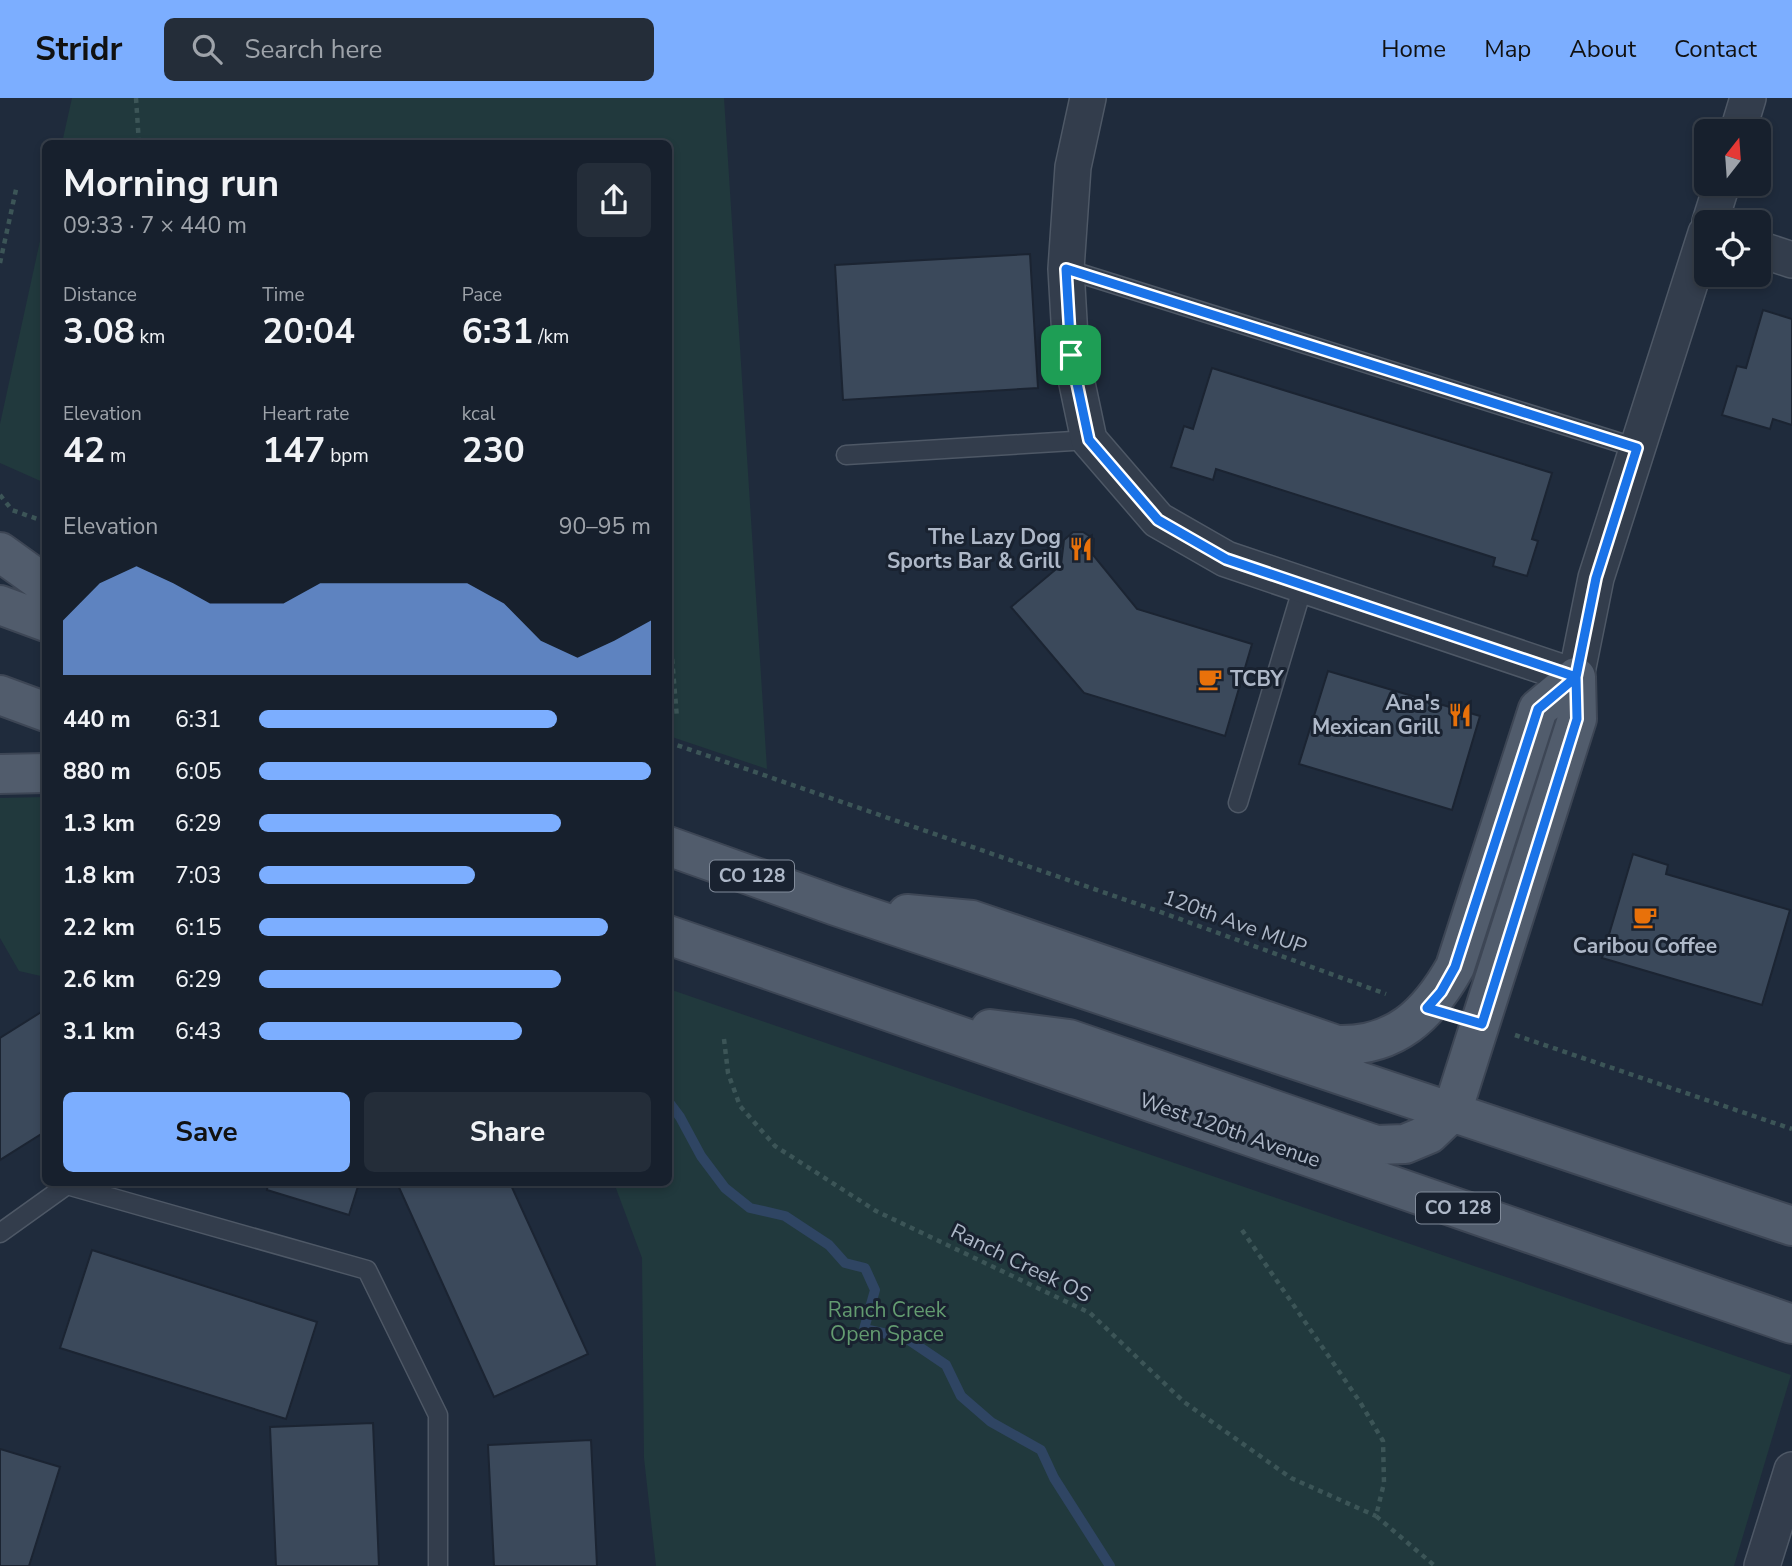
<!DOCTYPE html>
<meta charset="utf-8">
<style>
:root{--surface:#17202d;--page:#242d39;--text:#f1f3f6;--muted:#9ea3aa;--line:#363e49;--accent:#7caeff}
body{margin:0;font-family:"Nunito Sans",sans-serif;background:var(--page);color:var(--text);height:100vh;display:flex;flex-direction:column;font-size:26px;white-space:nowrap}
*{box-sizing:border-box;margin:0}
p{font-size:23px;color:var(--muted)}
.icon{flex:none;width:38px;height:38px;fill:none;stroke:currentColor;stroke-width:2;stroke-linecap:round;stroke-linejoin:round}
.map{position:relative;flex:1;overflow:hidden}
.sheet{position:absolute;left:42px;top:42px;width:630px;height:1046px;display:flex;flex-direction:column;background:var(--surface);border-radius:10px;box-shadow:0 4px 10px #0003,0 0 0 2px var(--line)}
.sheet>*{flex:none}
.needle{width:46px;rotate:17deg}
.controls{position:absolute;left:1694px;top:21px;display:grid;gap:14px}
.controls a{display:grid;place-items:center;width:77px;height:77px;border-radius:10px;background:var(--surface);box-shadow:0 4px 10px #0003,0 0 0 2px var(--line);font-size:35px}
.pin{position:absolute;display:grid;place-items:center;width:60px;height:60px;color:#fff;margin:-30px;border-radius:14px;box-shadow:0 4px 10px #0006}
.round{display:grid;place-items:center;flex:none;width:74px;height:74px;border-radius:10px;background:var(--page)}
.summary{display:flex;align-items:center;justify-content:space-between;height:119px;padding:0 21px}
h1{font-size:38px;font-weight:700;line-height:52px}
.metrics{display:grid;grid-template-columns:repeat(3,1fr);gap:10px;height:119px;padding:7px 21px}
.metrics div{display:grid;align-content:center}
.metrics b{font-size:35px;font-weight:700}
.metrics small{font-size:19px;font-weight:400}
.metrics p{font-size:19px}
.chart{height:196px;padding:14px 21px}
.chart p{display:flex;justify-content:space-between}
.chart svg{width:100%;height:126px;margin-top:7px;fill:var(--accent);opacity:.7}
.primary-button{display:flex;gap:14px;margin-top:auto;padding:14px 21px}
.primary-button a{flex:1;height:80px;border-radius:10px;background:var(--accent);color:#111;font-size:28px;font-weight:700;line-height:80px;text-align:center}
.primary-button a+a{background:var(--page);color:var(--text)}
ul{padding:0 21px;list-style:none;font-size:23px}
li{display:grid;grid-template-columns:112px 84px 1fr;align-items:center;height:52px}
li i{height:18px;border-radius:9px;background:var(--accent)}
header{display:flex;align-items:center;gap:42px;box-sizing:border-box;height:98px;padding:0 35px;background:var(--accent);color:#111}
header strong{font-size:33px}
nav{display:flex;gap:38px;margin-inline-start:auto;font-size:24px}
.search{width:490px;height:63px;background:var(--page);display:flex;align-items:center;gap:18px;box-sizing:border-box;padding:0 24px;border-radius:10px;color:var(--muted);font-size:26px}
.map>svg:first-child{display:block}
</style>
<header>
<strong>Stridr</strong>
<div class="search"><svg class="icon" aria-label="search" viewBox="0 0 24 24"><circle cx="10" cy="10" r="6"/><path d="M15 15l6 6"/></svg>Search here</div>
<nav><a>Home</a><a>Map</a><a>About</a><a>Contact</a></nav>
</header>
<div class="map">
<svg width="1792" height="1468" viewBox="0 0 1792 1468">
<rect width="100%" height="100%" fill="#1f2b3c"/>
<path fill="#21393d" d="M72 0H724L767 671 669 638 668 46 62 45Z
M45 120V385L0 365V326Z
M45 699H46L45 879 19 873 0 840V700Z
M669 891 1791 1277 1734 1468H656L644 1360 642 1160 614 1085H668Z"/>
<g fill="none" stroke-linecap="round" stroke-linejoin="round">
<path stroke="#2f4563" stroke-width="10" d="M668 1003 680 1019 701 1058 725 1090 750 1110 785 1118 829 1147 845 1165 865 1170 875 1192 864 1231 906 1240 946 1267 961 1298 991 1324 1041 1352 1054 1380 1110 1468"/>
</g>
<path fill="#3b495b" stroke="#1b2432" stroke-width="2" d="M1030 156 1038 290 843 302 835 167Z
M1763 212 1792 221V327L1773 321 1770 331 1722 317 1737 268 1746 270Z
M1212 270 1552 375 1532 441 1538 443 1527 478 1493 468 1495 460 1216 371 1213 382 1171 369 1184 328 1193 331Z
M1073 434H1083L1094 441 1093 457 1137 511 1252 546 1225 638 1084 595 1011 509 1061 467 1064 442Z
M1328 573 1480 618 1452 712 1299 666Z
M1633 756 1668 767 1666 776 1790 812 1762 907 1602 860Z
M46 911V1033L0 1062V940Z
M268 1085H359L349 1117 267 1092Z
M397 1085H510L588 1256 494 1299Z
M92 1152 317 1224 286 1321 60 1250Z
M373 1325 379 1468H276L270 1329Z
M591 1342 597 1468H494L488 1347Z
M0 1351 60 1369 29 1468H0Z"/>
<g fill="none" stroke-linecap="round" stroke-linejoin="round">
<g stroke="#4e5866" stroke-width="21">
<path id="service" d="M1066 171 1637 350
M846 357 1089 342
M1238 705 1303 488
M0 1135 67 1087 367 1172 438 1317V1468"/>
</g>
<g stroke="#4e5866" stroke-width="38">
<path id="minor" d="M1088 0 1073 69 1066 171 1071 257 1089 342 1158 422 1226 461 1576 579 1596 480 1706 135
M1738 33 1748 0
M1710 124 1722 86
M1759 151 1792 162
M1762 1468 1792 1372"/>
</g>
<g stroke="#3d4655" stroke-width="42">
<path id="primary" d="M0 454 46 487
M0 507 46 524
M0 597 46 614
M0 676 46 675
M668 748 836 808 1792 1128
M907 816 972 822 1337 947C1395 949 1428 917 1455 869L1538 611 1576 579
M668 837 1792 1226
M990 931 1069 941 1376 1047 1405 1046 1429 1036 1452 1014 1577 621 1576 579"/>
</g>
<path stroke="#3c5557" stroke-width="4.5" stroke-dasharray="5 5" stroke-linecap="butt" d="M136 0 139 46
M0 165 17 87
M0 397 12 412 46 424
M668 511 677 620
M668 644 1155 812 1386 896
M1515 937 1792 1031
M724 941 728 975 740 1008 775 1048 876 1113 1090 1215 1184 1304 1291 1380 1376 1418
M1242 1132 1360 1304 1383 1343 1384 1385 1376 1418 1435 1468"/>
<use href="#service" stroke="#333d4c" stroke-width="18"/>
<use href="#minor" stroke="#333d4c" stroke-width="35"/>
<use href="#primary" stroke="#515c6c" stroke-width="38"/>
</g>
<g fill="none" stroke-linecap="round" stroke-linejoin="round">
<g stroke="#fff" stroke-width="14">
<path id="route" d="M1071 257 1089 342 1158 422 1226 461 1576 579 1577 621 1482 926 1427 910 1441 894 1455 869 1538 611 1576 579 1596 480 1637 350 1066 171 1071 257"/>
</g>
<use href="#route" stroke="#1a73e8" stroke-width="9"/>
</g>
<defs>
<g id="restaurant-bare" transform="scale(1.89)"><path d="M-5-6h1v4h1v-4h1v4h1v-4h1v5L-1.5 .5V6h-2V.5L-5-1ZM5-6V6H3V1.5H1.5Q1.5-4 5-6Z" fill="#e8710a" stroke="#192230" stroke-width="2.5" paint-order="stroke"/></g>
<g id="cafe-bare" transform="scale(1.89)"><path d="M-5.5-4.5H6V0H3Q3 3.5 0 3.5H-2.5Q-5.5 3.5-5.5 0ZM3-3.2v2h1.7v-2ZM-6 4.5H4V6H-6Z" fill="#e8710a" stroke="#192230" stroke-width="2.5" paint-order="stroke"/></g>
</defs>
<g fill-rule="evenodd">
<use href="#restaurant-bare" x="1081" y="451"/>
<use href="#cafe-bare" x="1210" y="581"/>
<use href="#restaurant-bare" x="1460" y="617"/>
<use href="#cafe-bare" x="1645" y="819"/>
</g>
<g text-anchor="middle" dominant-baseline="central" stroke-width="6" stroke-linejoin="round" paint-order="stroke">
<g fill="#192230" stroke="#818b9a" stroke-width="2">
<rect x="710" y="762.5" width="84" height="31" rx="5"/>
<rect x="1416" y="1094.5" width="84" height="31" rx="5"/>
</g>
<g font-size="19" font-weight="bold" fill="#aeb8c8">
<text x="752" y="778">CO 128</text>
<text x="1458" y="1110">CO 128</text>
</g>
<g font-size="21" font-weight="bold" fill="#aeb8c8" stroke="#192230" text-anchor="end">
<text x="1061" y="439">The Lazy Dog<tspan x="1061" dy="24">Sports Bar &amp; Grill</tspan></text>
<text x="1230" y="581" text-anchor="start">TCBY</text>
<text x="1440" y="605">Ana's<tspan x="1440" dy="24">Mexican Grill</tspan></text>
<text x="1645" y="848" text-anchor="middle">Caribou Coffee</text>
</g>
<g font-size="21" fill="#aeb8c8" stroke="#192230">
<text transform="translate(1235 824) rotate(20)">120th Ave MUP</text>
<text transform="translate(1230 1032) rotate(19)">West 120th Avenue</text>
<text transform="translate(1021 1165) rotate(26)">Ranch Creek OS</text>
</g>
<g font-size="21" fill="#639b70" stroke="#192230">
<text x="887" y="1212">Ranch Creek<tspan x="887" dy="24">Open Space</tspan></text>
</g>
</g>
</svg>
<div class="controls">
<a><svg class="needle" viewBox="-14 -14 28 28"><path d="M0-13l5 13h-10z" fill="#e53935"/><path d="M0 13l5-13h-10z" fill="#9ea3aa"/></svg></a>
<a><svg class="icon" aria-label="locate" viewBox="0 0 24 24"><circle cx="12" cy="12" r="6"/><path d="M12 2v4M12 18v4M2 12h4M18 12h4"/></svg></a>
</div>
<div class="pin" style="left:1071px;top:257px;background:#1e9e55"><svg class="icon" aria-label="arrive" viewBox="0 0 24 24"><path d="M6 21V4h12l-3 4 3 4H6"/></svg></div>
<section class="sheet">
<div class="summary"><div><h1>Morning run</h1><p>09:33 · 7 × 440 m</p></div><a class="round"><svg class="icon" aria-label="share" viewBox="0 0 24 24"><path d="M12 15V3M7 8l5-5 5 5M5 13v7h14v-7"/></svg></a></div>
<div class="metrics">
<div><p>Distance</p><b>3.08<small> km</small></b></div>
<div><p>Time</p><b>20:04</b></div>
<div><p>Pace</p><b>6:31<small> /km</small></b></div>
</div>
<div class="metrics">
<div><p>Elevation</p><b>42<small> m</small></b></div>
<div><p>Heart rate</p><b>147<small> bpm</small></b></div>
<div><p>kcal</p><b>230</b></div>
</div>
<div class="chart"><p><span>Elevation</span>90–95 m</p>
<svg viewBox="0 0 160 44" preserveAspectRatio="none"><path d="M0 44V25L10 12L20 6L30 12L40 19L50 19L60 19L70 12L80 12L90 12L100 12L110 12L120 19L130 32L140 38L150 32L160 25V44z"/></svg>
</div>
<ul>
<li><b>440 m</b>6:31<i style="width:76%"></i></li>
<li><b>880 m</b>6:05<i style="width:100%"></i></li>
<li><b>1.3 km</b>6:29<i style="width:77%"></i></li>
<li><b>1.8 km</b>7:03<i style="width:55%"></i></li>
<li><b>2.2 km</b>6:15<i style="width:89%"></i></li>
<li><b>2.6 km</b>6:29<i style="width:77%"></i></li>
<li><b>3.1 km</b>6:43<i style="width:67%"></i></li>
</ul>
<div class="primary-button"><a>Save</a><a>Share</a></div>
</section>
</div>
